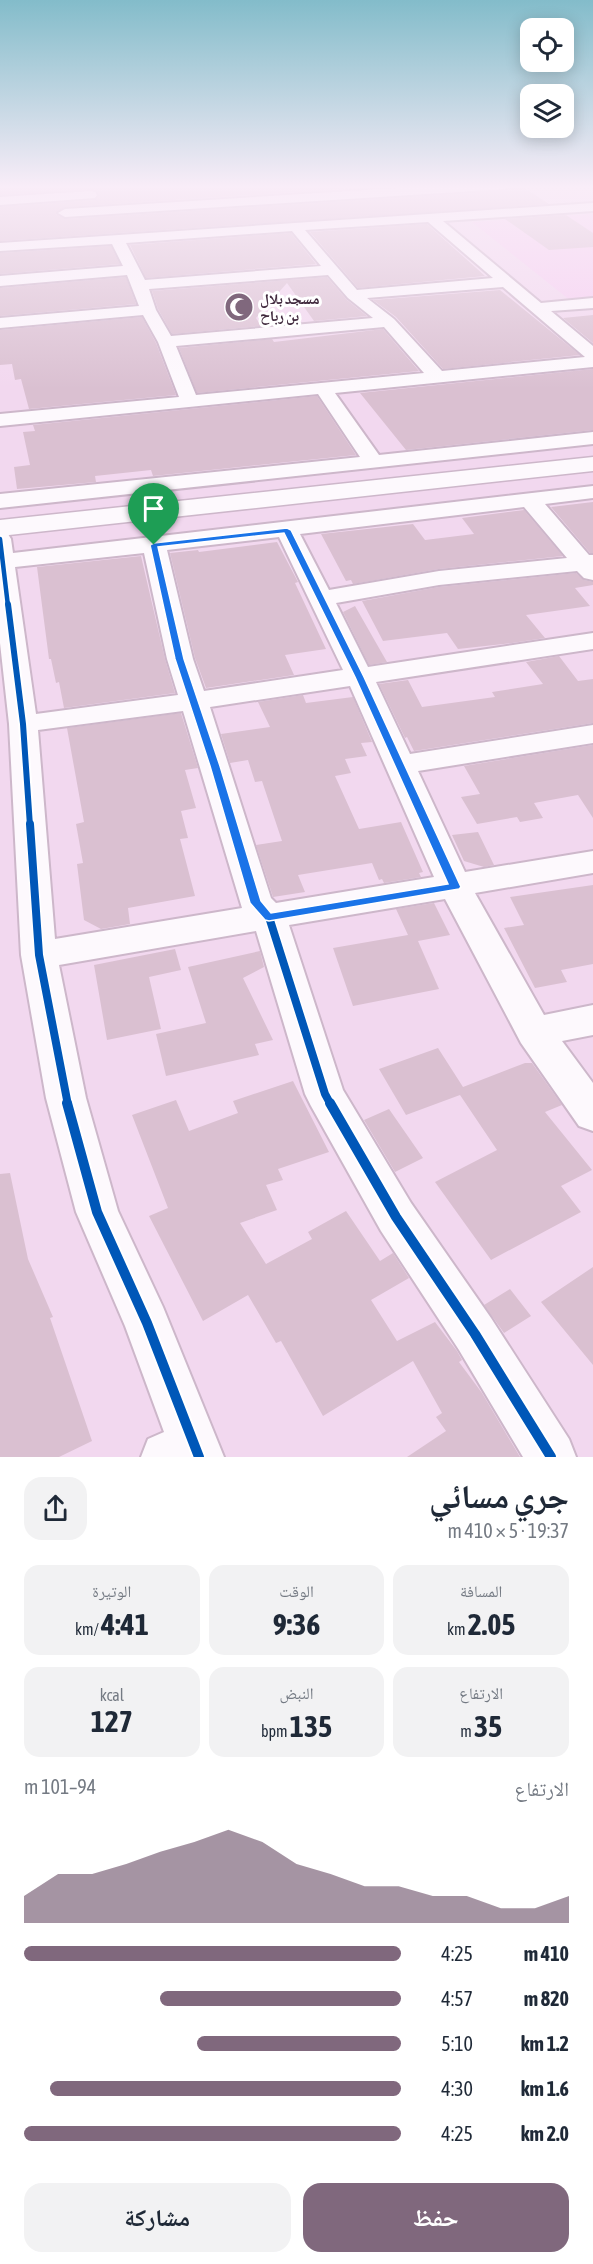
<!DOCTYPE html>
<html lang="ar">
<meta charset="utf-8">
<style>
:root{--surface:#fff;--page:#f2f2f3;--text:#1f2937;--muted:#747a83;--accent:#80687d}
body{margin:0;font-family:"Asap Condensed","Noto Naskh Arabic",sans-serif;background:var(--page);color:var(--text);direction:rtl;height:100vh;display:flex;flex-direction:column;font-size:22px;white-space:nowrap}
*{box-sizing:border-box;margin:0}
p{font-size:20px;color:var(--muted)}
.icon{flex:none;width:33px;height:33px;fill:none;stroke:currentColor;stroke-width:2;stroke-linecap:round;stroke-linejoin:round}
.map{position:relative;height:1457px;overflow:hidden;direction:ltr}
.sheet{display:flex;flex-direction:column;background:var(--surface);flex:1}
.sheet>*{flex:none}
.buttons{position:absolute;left:520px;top:18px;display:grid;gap:12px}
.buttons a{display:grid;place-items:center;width:54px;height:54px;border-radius:12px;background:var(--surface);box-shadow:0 3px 15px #0003;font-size:30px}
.pin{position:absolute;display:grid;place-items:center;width:51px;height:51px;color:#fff;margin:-62px -26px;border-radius:50% 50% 50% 0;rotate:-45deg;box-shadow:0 0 6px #0007}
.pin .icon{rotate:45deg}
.round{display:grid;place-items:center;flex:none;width:63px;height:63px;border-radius:18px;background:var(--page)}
.headline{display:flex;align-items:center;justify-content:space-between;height:102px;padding:0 24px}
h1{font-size:33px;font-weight:700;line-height:45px}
.metrics{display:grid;grid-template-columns:repeat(3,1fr);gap:9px;height:102px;padding:6px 24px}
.metrics div{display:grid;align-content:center;border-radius:15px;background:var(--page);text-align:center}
.metrics b{font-size:30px;font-weight:700}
.metrics small{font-size:16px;font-weight:400}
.metrics p{font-size:16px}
.chart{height:168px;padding:12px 24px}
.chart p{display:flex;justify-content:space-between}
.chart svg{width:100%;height:108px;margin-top:6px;fill:var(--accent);opacity:.7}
.cta{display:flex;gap:12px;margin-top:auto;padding:12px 24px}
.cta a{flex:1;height:69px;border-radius:18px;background:var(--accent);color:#fff;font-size:24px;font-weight:700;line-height:69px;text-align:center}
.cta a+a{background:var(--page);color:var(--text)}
ul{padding:0 24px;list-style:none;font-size:20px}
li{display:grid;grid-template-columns:96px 72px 1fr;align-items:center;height:45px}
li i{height:15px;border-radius:8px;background:var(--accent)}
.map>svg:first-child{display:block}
</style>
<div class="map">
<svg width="593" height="1457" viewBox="0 0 593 1457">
<rect width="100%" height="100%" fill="#f2d8ef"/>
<path fill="#f6cef1" d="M593 214V299L571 301 472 222Z"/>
<path fill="#dac0d1" d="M0 185H336L341 189 65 207 56 214 65 219 505 191 513 185H520L549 204 0 241V207L95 200 99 196 97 191 91 189 0 195Z
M566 215 593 233V247L549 250 505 219Z
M427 224 485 276 358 288 310 232Z
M291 233 316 264 146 278 130 245Z
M111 246 120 264 0 274V253Z
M126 277 136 304 0 316V288Z
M327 277 347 300 367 316 314 321 287 283 256 318 261 326 172 334 158 309 152 291Z
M500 290 580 355 443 369 396 317 373 300Z
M593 315V343L563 318Z
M142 317 156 343 176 395 29 409 21 379 15 380 12 364 0 365V330Z
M383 329 419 371 197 393 179 348 272 339 274 342Z
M593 369V430L406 450 360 393Z
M317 396 356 455 153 476 151 470 95 476 96 482 17 489 14 467 30 465 23 432 35 431 33 425Z
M593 502V553H590L551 507Z
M524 510 563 556 439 569 353 584 351 580 346 581 321 534 413 524 425 540 474 534 462 518Z
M277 542 298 582 295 583 326 649 285 655 294 675 206 688 195 658 170 553 198 550 199 552Z
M141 556 165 659 175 693 64 708 59 682 56 683 51 659H49L37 567Z
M576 573 584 580 593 582V585L575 588 590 606 526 615 545 638 512 643 458 649 447 633 383 641 362 601 439 587Z
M355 606 387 662 369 665 343 612Z
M559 656 578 681 593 679V723L414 751 407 737 405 738 379 684 408 680 422 707 495 697 492 692 543 684 526 662Z
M303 695 306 703 353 697 372 742 361 743 367 756 345 759 351 773 335 776 359 829 401 822 423 872 419 873 421 877 384 883 382 879 379 880 372 863 298 875 305 892 273 897 256 845 282 841 262 781 255 782 248 760 230 763 221 734 270 727 258 702Z
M181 713 198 768 185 770 196 808 181 811 188 838 180 839 195 896 128 908 130 924 101 929 84 920 77 864 83 863 76 824 84 822 67 728Z
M593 745V818L578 795 534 803 543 818 520 822 517 817 477 824 461 797 480 794 464 766Z
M478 832 494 865 484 867 464 861 452 835Z
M593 885V964L561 970 567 982 535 988 504 928 524 925 510 897Z
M434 903 450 935 418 941 439 989 353 1006 333 948 408 935 396 909Z
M175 949 181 970 149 977 161 1029 107 1040 94 965Z
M260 951 264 967 243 978 273 1040 255 1044 259 1055 166 1076 156 1034 206 1023 188 967Z
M438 1048 463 1087 525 1063H532L562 1105 545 1112 592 1170 561 1186 581 1212 491 1260 435 1182 497 1150 460 1095 406 1115 379 1069Z
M293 1081 329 1152 278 1169 283 1180 266 1185 277 1210 240 1223 266 1264 312 1239 308 1232 346 1211 380 1261 393 1253 409 1278 371 1300 397 1341 435 1322 457 1351 462 1360 459 1362 482 1393 520 1457H407L446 1431 436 1417 442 1413 413 1361 323 1416 281 1341 276 1343 248 1295 203 1321 149 1216 168 1208 132 1115 176 1100 189 1131 238 1113 233 1101Z
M389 1109 423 1158 395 1172 364 1120Z
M10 1173 28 1259 53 1317 50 1318 92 1441 59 1457H0V1174Z
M593 1267V1365L541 1302Z
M510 1289 531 1316 504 1333 484 1305Z"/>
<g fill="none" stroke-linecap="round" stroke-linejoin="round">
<g stroke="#cdb7ca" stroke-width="4">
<path id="minor" d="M446 185H511L505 189 65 217 58 213 65 209Z
M91 191 95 192 97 195 95 198 0 205V197Z
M593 203V211L443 221 541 303 593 298V308L551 311 593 346V367L335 393 379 455 593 432V444L0 508V494L360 457 318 394 0 426V414L179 397 158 342 143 315 0 328V318L139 306 127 275 0 286V276L123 266 112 244 0 251V243ZM428 222 493 278 357 290 305 230ZM292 231 321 266 145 280 126 243ZM328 275 348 298 373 318 171 336 156 310 149 289ZM503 287 585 357 442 371 394 319 367 298ZM384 327 424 373 196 395 176 346Z
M593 486V498L545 504 589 555H593V580L584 578 577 571 439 585 336 603 368 667 593 633V649L376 682 410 754 593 725V743L418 771 465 872 593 851V873L475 893 544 1015 593 1005V1035L562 1041 593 1083V1131L579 1126 521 1043 445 899 289 925 343 1090 411 1203 491 1318 569 1439 576 1457H523L459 1350 381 1231 311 1106 305 1094 256 931 59 965 86 1098 118 1211 163 1307 224 1457H141L148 1439 164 1432 125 1326 76 1212 46 1098 21 955 9 724 0 643V532L8 534 11 539 13 553ZM524 507 567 558 439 571 329 590 300 534ZM279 537 343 670 204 691 193 659 167 550ZM144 553 167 659 178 695 36 714 15 567ZM350 686 434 877 276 903 271 898 210 707ZM183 711 242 908 55 939 38 730Z"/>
</g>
<g stroke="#cdb7ca" stroke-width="3">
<path id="primary" d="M593 457V471L0 536V520Z"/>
</g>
<use href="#minor" fill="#fdf9fd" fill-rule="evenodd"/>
<use href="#primary" fill="#fdf9fd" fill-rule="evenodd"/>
<g stroke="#fff" stroke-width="8">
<path id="cycleway-far3" d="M0 539 8 606
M154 545 168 606"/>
</g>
<g stroke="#fff" stroke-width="10">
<path id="cycleway-far2" d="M8 604 23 724 30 826
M167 604 180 659 233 826"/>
</g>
<g stroke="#fff" stroke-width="11">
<path id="cycleway-far1" d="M30 824 39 955 68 1105
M232 824 256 903 269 917 325 1094 331 1105"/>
</g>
<g stroke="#fff" stroke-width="14">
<path id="cycleway" d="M67 1103 97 1212 147 1323 199 1457
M330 1103 396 1217 475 1334 551 1457"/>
</g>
<use href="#cycleway-far3" stroke="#0057b8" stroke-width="4.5"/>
<use href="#cycleway-far2" stroke="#0057b8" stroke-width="6"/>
<use href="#cycleway-far1" stroke="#0057b8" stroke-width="8"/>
<use href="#cycleway" stroke="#0057b8" stroke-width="10"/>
</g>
<linearGradient id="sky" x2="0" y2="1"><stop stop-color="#83bcca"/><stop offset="0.48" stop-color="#f9edf8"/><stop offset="1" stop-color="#f9edf8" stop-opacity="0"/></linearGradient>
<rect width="593" height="389" fill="url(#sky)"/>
<path fill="#1a73e8" stroke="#fff" stroke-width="1.5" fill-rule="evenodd" d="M287 528 291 530 364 677 461 887 459 889 269 921 265 920 250 903 210 766 175 659 150 545 154 543ZM284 533 355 677 448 884 271 913 261 901 220 766 184 659 158 547Z"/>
<defs>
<g id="mosque-disc" transform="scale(1.5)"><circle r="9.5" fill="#80687d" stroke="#fff"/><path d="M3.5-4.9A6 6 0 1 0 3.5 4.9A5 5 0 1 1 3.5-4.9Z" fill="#fff"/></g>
</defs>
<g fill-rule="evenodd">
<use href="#mosque-disc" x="239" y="307"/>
</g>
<g text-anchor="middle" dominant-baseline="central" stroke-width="6" stroke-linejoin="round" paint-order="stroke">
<g font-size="15" font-weight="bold" fill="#422b3f" stroke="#fff" text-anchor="start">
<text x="260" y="298">مسجد بلال<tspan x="260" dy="17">بن رباح</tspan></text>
</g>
</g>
</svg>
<div class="buttons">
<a><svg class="icon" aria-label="locate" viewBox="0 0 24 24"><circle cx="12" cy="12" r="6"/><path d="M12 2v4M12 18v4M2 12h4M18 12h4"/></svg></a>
<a><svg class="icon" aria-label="layers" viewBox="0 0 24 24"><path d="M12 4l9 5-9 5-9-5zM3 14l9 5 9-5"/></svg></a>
</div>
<div class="pin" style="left:154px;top:545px;background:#1e9e55"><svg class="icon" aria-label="arrive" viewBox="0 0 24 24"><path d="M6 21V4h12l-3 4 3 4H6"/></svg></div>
</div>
<section class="sheet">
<div class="headline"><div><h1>جري مسائي</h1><p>19:37 · 5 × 410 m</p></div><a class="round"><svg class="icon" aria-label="share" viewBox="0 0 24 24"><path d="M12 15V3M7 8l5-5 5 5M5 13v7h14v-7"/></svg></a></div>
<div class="metrics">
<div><p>المسافة</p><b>2.05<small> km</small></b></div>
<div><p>الوقت</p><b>9:36</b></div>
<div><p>الوتيرة</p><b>4:41<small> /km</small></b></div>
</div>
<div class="metrics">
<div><p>الارتفاع</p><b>35<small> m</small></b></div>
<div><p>النبض</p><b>135<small> bpm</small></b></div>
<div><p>kcal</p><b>127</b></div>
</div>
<div class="chart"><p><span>الارتفاع</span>94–101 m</p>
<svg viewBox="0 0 160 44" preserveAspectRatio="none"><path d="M0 44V33L10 24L20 24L30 20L40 15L50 11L60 6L70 11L80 20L90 24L100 29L110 29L120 33L130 33L140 38L150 38L160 33V44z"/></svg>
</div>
<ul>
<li><b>410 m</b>4:25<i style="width:100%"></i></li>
<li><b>820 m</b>4:57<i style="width:64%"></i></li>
<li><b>1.2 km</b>5:10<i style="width:54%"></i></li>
<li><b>1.6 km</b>4:30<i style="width:93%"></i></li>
<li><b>2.0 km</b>4:25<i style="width:100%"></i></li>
</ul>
<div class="cta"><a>حفظ</a><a>مشاركة</a></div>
</section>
